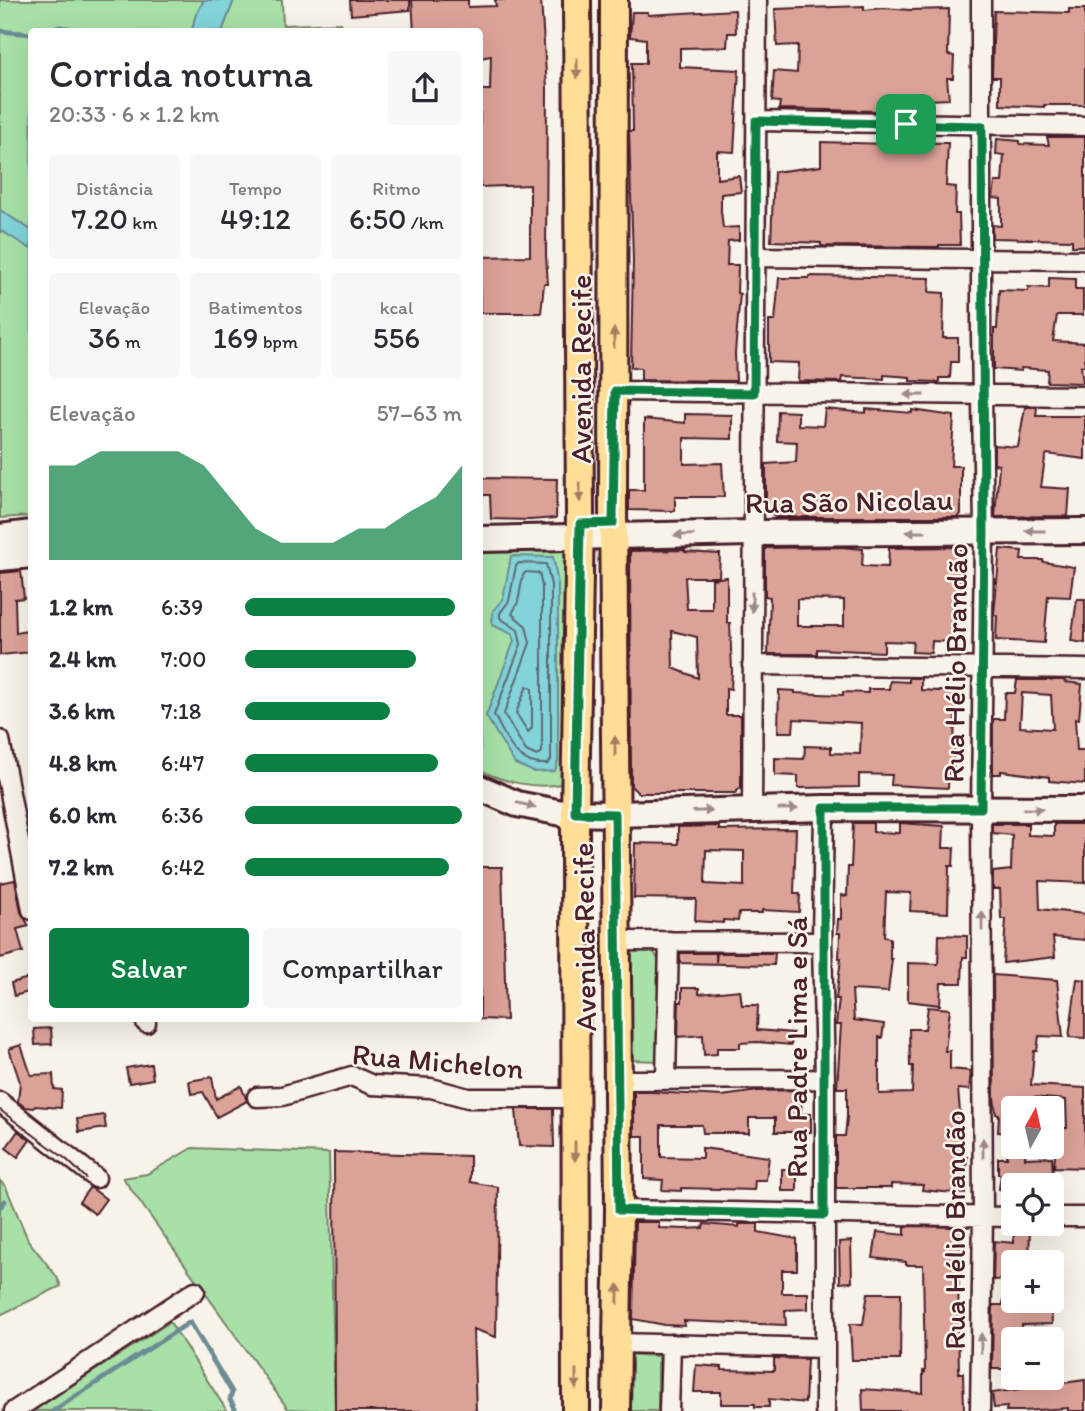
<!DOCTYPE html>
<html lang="pt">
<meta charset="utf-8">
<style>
:root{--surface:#fff;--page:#f7f7f7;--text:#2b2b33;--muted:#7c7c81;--accent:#0b8043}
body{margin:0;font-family:Itim,sans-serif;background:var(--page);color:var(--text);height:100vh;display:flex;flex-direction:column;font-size:26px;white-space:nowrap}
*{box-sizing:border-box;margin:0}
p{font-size:23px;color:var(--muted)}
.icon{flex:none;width:38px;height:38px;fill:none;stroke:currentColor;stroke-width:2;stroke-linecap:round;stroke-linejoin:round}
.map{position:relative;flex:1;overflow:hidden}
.side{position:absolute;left:28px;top:28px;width:455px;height:994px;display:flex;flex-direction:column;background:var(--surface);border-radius:7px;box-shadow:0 7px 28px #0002}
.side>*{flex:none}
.needle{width:46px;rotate:8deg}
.controls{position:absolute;left:1001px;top:1096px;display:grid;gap:14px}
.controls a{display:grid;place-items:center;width:63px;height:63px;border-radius:7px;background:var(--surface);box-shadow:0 7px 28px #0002;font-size:35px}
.pin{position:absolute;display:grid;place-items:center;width:60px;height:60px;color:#fff;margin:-30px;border-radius:14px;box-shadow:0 4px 10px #0006}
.round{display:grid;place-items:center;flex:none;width:74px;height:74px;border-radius:7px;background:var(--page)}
.headline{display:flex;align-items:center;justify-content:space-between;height:119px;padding:0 21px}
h1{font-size:38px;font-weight:600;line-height:52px}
.metrics{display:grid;grid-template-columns:repeat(3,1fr);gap:10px;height:119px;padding:7px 21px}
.metrics div{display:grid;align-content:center;border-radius:7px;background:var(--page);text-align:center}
.metrics b{font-size:30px;font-weight:600}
.metrics small{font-size:19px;font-weight:400}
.metrics p{font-size:19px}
.chart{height:196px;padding:14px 21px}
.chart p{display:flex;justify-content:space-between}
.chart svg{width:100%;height:126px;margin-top:7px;fill:var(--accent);opacity:.7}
.button{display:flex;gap:14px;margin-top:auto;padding:14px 21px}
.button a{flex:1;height:80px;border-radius:7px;background:var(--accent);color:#fff;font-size:28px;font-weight:600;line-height:80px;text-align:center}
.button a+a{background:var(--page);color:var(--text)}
ul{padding:0 21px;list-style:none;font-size:23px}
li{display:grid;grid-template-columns:112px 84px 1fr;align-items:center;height:52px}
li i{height:18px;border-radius:9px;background:var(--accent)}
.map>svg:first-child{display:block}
</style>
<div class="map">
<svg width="1085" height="1411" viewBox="0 0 1085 1411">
<rect width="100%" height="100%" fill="#f7f3e8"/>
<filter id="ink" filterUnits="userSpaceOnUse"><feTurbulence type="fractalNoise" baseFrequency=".0143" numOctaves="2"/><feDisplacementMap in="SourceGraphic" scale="14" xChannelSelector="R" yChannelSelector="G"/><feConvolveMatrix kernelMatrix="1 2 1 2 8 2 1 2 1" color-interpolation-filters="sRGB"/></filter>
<g filter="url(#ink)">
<path fill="#a7e1a7" stroke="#788069" stroke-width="2" d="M0 0H204L195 17 192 31 32 32 31 230 0 210Z
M234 0H282L283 25 341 23 342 31 222 32Z
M0 230 32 249 31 516 0 518Z
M480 544 563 547 566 550V779L561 784C535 789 503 782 480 770Z
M651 947 659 961 658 1061 631 1060 628 949Z
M192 1148 329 1153 335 1411 288 1409 123 1178 147 1174Z
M0 1181 6 1187 28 1240 57 1277 61 1286 0 1315Z
M170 1322 227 1411H33Z
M622 1354 658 1356V1411H622Z"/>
<path fill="#82d3da" stroke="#6c8b94" stroke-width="2" d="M204 0H234L222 31H192L195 17Z
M0 210 31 230V249L0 230Z
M511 556 553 557 558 584V761L555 771 534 772 515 764 486 716 514 641 512 634 492 625 493 611 503 599Z"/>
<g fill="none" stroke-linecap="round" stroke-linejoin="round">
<path stroke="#606771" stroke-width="2" d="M519 563 546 564 551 585V760L548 764C515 766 508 741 494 715L521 644 518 630 500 618V613L509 601 516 566Z
M526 572 539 573 542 586V752L537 756 526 751 504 714 530 643 526 626 512 614 518 602 523 575Z
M527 686 532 689V728L528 732 516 713Z"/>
<path stroke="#6c8b94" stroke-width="5" d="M0 31 32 34
M41 32 60 27 93 32
M0 1207 5 1201
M53 1411 190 1322 232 1392 230 1400 236 1411"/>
</g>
<path fill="#dba298" stroke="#4a1f2b" stroke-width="2" fill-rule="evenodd" d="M350 0H410V10L351 15Z
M412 0H468V7L496 6 495 0H541L547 88 546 256 548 284H544L541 313H480V257L530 256V185L480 187V90H490L491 56 480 58V32H414Z
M864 6V10L883 8 910 10 949 9 948 55 954 56 953 78H947L949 99 929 100V112L779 109 780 102 772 101 774 71 797 73 798 45 777 46 775 9Z
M1069 9H1085V105H1044V107L1000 105V77H992L994 11 1069 13Z
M735 10 736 33H728L727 47 680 48V67L739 70 734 152 717 151V179L739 176 741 192 721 194V211L723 228 739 227V240L728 241 727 265H738L737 293 740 294 735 353 736 381 641 380V368L631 367 633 260 629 131H633L632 63H646V39L630 37 632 12H648V15Z
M1047 137H1085V246H1072V240L992 238V225L1001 226V199L993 198 995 182H1002L1004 155 996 154 997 139 1020 141V144L1049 145Z
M821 142 886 144V142L948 143 946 186 956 187 955 214H959L960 245H939V247L821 246V243L771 241 774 172 821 166Z
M809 276 930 278 929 292 944 293 943 338H958V362H951L950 378H939V382L910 381V377L884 375V379L842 377 841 382 798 381 799 363 769 362V321H775L779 278H809Z
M1049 278 1075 279V289H1083V315H1057L1053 341 1085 343V366H1081L1083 383 1047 382 1048 370 1021 368V371L994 369V329H997L999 290 1028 291V287L1049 288Z
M1025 407H1037L1036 416H1085V459L1047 454 1045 458 1041 487 1070 489 1068 516 995 517 999 465 994 464V445L1018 447Z
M825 409 866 413V409L912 413V410L954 416 951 466H961V514L957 517H775L766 511V464L796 462 797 442 777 441 778 411 798 412V425L823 426Z
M685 414 732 415V439L684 438V464L722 463 724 497H675V511L629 510V490H644V419L685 423Z
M480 478 557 479 556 518 530 520 491 519 490 495H480Z
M841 547 863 549 862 566 888 567 889 548 961 547 958 601H954L952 642 932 641 931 653 912 652 913 642 884 641V652L817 649V654H768L770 597 765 596V548ZM797 599 844 600V626H797Z
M1000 549 1022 551 1021 560H1043V562L1074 567 1070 597 1048 596 1044 643 996 640 997 616 994 614Z
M685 550V552L720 554 719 577H685L687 609H712V579L727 577V623H730L732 671 731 689 726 688V715H741V787L735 793H638L631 786 630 551ZM672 631 697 637 698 678 673 668Z
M21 571 24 598 15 599 16 633 32 630V652L0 655V573Z
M1077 599H1085V643L1071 641Z
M909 678H921V690L956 692 953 771 949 770 948 788 891 785 892 775 859 774V787L798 788V776L775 775V758L804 759 805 746 831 747V753L860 754 861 723 794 719 793 732H778L779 690 795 691V693L843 695V692L868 693V689H889L890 681 909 682Z
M1017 680H1064L1065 682 1082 684 1079 719H1075L1077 750H1085V784L1049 781V777L1001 771V774H993V719H1004L1005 693H1015ZM1022 693 1051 695 1053 729 1020 727Z
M853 823H873V832L900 833V823L944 826 943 848H954L953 866H949L948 913 910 911 911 893 886 892 884 937 890 938V959H892L888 992 852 990 854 1020 884 1024 882 1038 879 1037V1094L912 1093 913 1066H910L909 1029H925L928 1007 950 1009 945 1051H950V1069L971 1071 969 1090 958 1089 964 1157H967L965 1194 922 1190 923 1185 891 1184V1188H836V1136H845L847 1117V1088H837L841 1025H836L839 999H836L841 958H839L840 933H837L838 919H841V895L847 896 848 867H851Z
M992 824H1028V835L1054 836V824H1085V883L1039 881 1040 909 1085 914V940L1053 937 1055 957 1003 963 1006 919H1001L1000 889H993V872L1011 870 1012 835 992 833Z
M719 826V830L796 829 794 894H800L799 912 762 910V913H739L738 921 723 920V923L695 921 696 899 634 898 635 843 678 844V827ZM706 850 744 851V886L705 884Z
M480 867H502L506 1020 480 1019Z
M15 880 21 912 29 926 17 929 23 952 0 958V883Z
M939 935 967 936V957H963L962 983H941L940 1005 908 1001V963L938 964Z
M680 953H716V962L717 953H775L774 965 680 963Z
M993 975 1057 980 1063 1037 1039 1036 1037 1051H1034L1031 1085 1085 1088V1168L1054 1167 1057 1128H1067L1066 1100 1033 1097 1031 1108H1013V1133L998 1132 999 1114H996L994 1097Z
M32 977V991L14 996 11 983Z
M1077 979 1085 980V1038L1069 1037Z
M682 988H699V994L740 990 742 1005H758L757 1030 793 1033 791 1045 757 1042 740 1043V1048H717V1054L704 1055 703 1035 678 1037 679 1002H682Z
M51 1028 52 1044 35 1045 34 1029Z
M21 1045 31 1075 53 1074 54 1089 62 1090 61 1108 35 1106 34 1108 25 1107 18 1102 20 1082 9 1049Z
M151 1064 153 1079 129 1083 126 1068Z
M212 1077 216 1099 241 1086 247 1101 217 1117 203 1092 191 1094 189 1081Z
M802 1090 801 1114H811V1132H775V1118H749V1133H703L702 1125H661V1157L702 1158V1148L769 1157 766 1180H755L754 1190 681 1188V1191L662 1190 663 1180 644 1179V1136H634V1091L722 1096 758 1091Z
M516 1109H553L554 1147 519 1146Z
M104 1115 106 1128 79 1132 77 1119Z
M18 1131 30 1140 18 1157 6 1148Z
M1008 1146H1026L1025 1158 1052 1157 1053 1174 1028 1175 1027 1185H1013V1191L999 1189 1001 1174H998V1158H1007Z
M334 1152 470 1156V1182L498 1187 496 1337 473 1329 476 1411H335Z
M782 1169H797V1191H782Z
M90 1187 106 1199 95 1214 79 1202Z
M635 1222H659V1228L685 1229 703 1228 704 1224 739 1227V1224H758V1232L797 1239V1270H782V1293H808V1309L785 1310 786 1325 684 1321 685 1326 665 1325 633 1319Z
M905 1226 963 1227 962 1275H959L958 1315 959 1373H963L964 1411H863L862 1389 923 1393V1371L925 1372 923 1265H906V1262L873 1258 877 1232 905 1235Z
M1019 1227H1030L1029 1262H1013V1279L993 1280 994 1241 1014 1243V1228Z
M851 1241 852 1282 840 1283 839 1242Z
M868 1293H901L900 1360H852L850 1324H863Z
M1003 1300H1025V1305L1051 1304 1052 1324 1022 1325 1023 1339H1013V1369H992L993 1305H1003Z
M774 1358 807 1359 805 1403 769 1399V1407H755V1404H721V1392H694L696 1365 722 1367V1370L774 1371Z
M1085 1380V1411H1068V1408L1023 1411H1006L1007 1407 994 1408 992 1393Z"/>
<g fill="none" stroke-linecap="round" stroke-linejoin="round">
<g stroke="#4a1f2b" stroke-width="23">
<path id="minor" d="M756 121 1085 126
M756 257 1085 260
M615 391 1085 396
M752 665 1085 669
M0 740 32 910
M824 808 822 942 825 1079V1411
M752 809 757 0
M618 941 822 942
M145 1018 146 1023
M666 1079 669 941
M619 1080 825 1079
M257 1097 282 1096 352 1076 372 1085 431 1088 468 1098H575
M0 1102 96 1178
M619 1210 1013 1217
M1052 1217H1085
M617 1343 824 1348
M14 1411 195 1291
M669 1411 671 1344
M980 1411 983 1217 981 809 984 531 981 335V0"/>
</g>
<g stroke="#4a1f2b" stroke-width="30">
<path id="secondary" d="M0 537 32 533
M480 539 752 533 1085 531
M0 558 32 555
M480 788 517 804 562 813 615 814 824 808 1085 809"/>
</g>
<g stroke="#4a1f2b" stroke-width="32">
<path id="primary" d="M614 0 613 505 619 1210 616 1411
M576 1411 575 813 580 514 577 0"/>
</g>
<use href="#minor" stroke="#f7f3e8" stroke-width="18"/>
<use href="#secondary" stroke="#f7f3e8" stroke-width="24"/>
<use href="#primary" stroke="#fedd96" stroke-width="26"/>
<path stroke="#4a1f2b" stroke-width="2" d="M0 1110 66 1159 86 1178"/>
</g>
<defs><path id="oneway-solid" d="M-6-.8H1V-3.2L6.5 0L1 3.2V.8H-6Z" transform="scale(1.75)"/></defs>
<g fill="#a47e60">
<use href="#oneway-solid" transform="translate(577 68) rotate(90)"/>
<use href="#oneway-solid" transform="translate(614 338) rotate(-90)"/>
<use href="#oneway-solid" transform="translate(580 492) rotate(90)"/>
<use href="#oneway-solid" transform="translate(615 746) rotate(-90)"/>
<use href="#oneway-solid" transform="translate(575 1151) rotate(90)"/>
<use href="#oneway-solid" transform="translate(618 1294) rotate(-89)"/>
<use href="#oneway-solid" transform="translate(576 1379) rotate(90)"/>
</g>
<g fill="#a0898a">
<use href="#oneway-solid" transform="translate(914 395) rotate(-180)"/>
<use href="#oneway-solid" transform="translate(1035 531) rotate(180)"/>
<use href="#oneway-solid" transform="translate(916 532) rotate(180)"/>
<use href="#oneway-solid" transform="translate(684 535) rotate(178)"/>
<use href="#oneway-solid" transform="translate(752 602) rotate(90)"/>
<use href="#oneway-solid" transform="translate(526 805) rotate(14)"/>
<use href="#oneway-solid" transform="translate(788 809) rotate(-1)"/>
<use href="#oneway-solid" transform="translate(1033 809) rotate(1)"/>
<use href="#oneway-solid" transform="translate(703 811) rotate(-2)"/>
<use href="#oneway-solid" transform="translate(982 921) rotate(-90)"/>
<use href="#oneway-solid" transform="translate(983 1148) rotate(-90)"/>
<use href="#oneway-solid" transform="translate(981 1343) rotate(-89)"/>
</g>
</g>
<g fill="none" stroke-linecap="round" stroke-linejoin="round" filter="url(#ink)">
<g stroke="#fff" stroke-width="14">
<path id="route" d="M756 121 982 126 984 531 981 808H824V1215L619 1210 615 814 575 813 580 524 613 523 615 391 754 393Z"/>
</g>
<use href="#route" stroke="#0b8043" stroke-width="9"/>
</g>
<g text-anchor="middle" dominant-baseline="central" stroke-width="5" stroke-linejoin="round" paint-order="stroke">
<g font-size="30" fill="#4a1f2b" stroke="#f7f3e8">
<text transform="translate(580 369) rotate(-90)">Avenida Recife</text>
<text transform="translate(849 501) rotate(-1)">Rua São Nicolau</text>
<text transform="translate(955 663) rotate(-89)">Rua Hélio Brandão</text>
<text transform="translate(584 937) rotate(-91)">Avenida Recife</text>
<text transform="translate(796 1047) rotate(-90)">Rua Padre Lima e Sá</text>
<text transform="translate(438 1061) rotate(5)">Rua Michelon</text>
<text transform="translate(954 1230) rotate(-90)">Rua Hélio Brandão</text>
</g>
</g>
</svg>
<div class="controls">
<a><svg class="needle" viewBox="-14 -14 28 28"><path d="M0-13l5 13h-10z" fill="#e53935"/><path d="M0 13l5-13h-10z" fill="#7c7c81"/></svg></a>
<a><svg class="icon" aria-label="locate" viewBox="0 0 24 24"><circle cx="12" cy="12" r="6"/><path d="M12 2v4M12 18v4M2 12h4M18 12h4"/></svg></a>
<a>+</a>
<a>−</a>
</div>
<div class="pin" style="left:906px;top:124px;background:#1e9e55"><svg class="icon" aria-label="arrive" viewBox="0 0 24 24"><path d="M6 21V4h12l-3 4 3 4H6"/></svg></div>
<section class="side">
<div class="headline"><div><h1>Corrida noturna</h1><p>20:33 · 6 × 1.2 km</p></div><a class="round"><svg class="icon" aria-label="share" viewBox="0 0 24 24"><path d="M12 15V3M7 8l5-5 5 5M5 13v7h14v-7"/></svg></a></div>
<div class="metrics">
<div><p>Distância</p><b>7.20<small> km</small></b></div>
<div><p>Tempo</p><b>49:12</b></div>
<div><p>Ritmo</p><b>6:50<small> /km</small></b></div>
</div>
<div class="metrics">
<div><p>Elevação</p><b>36<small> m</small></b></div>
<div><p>Batimentos</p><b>169<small> bpm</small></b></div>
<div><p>kcal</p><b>556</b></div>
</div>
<div class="chart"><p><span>Elevação</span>57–63 m</p>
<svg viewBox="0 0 160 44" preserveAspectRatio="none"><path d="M0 44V11L10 11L20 6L30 6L40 6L50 6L60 11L70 22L80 33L90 38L100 38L110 38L120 33L130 33L140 27L150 22L160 11V44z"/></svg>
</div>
<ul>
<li><b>1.2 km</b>6:39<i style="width:97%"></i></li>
<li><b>2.4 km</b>7:00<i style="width:79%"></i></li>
<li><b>3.6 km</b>7:18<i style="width:67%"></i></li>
<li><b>4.8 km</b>6:47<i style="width:89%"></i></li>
<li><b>6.0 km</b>6:36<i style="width:100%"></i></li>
<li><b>7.2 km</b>6:42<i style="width:94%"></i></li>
</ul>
<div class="button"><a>Salvar</a><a>Compartilhar</a></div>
</section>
</div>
